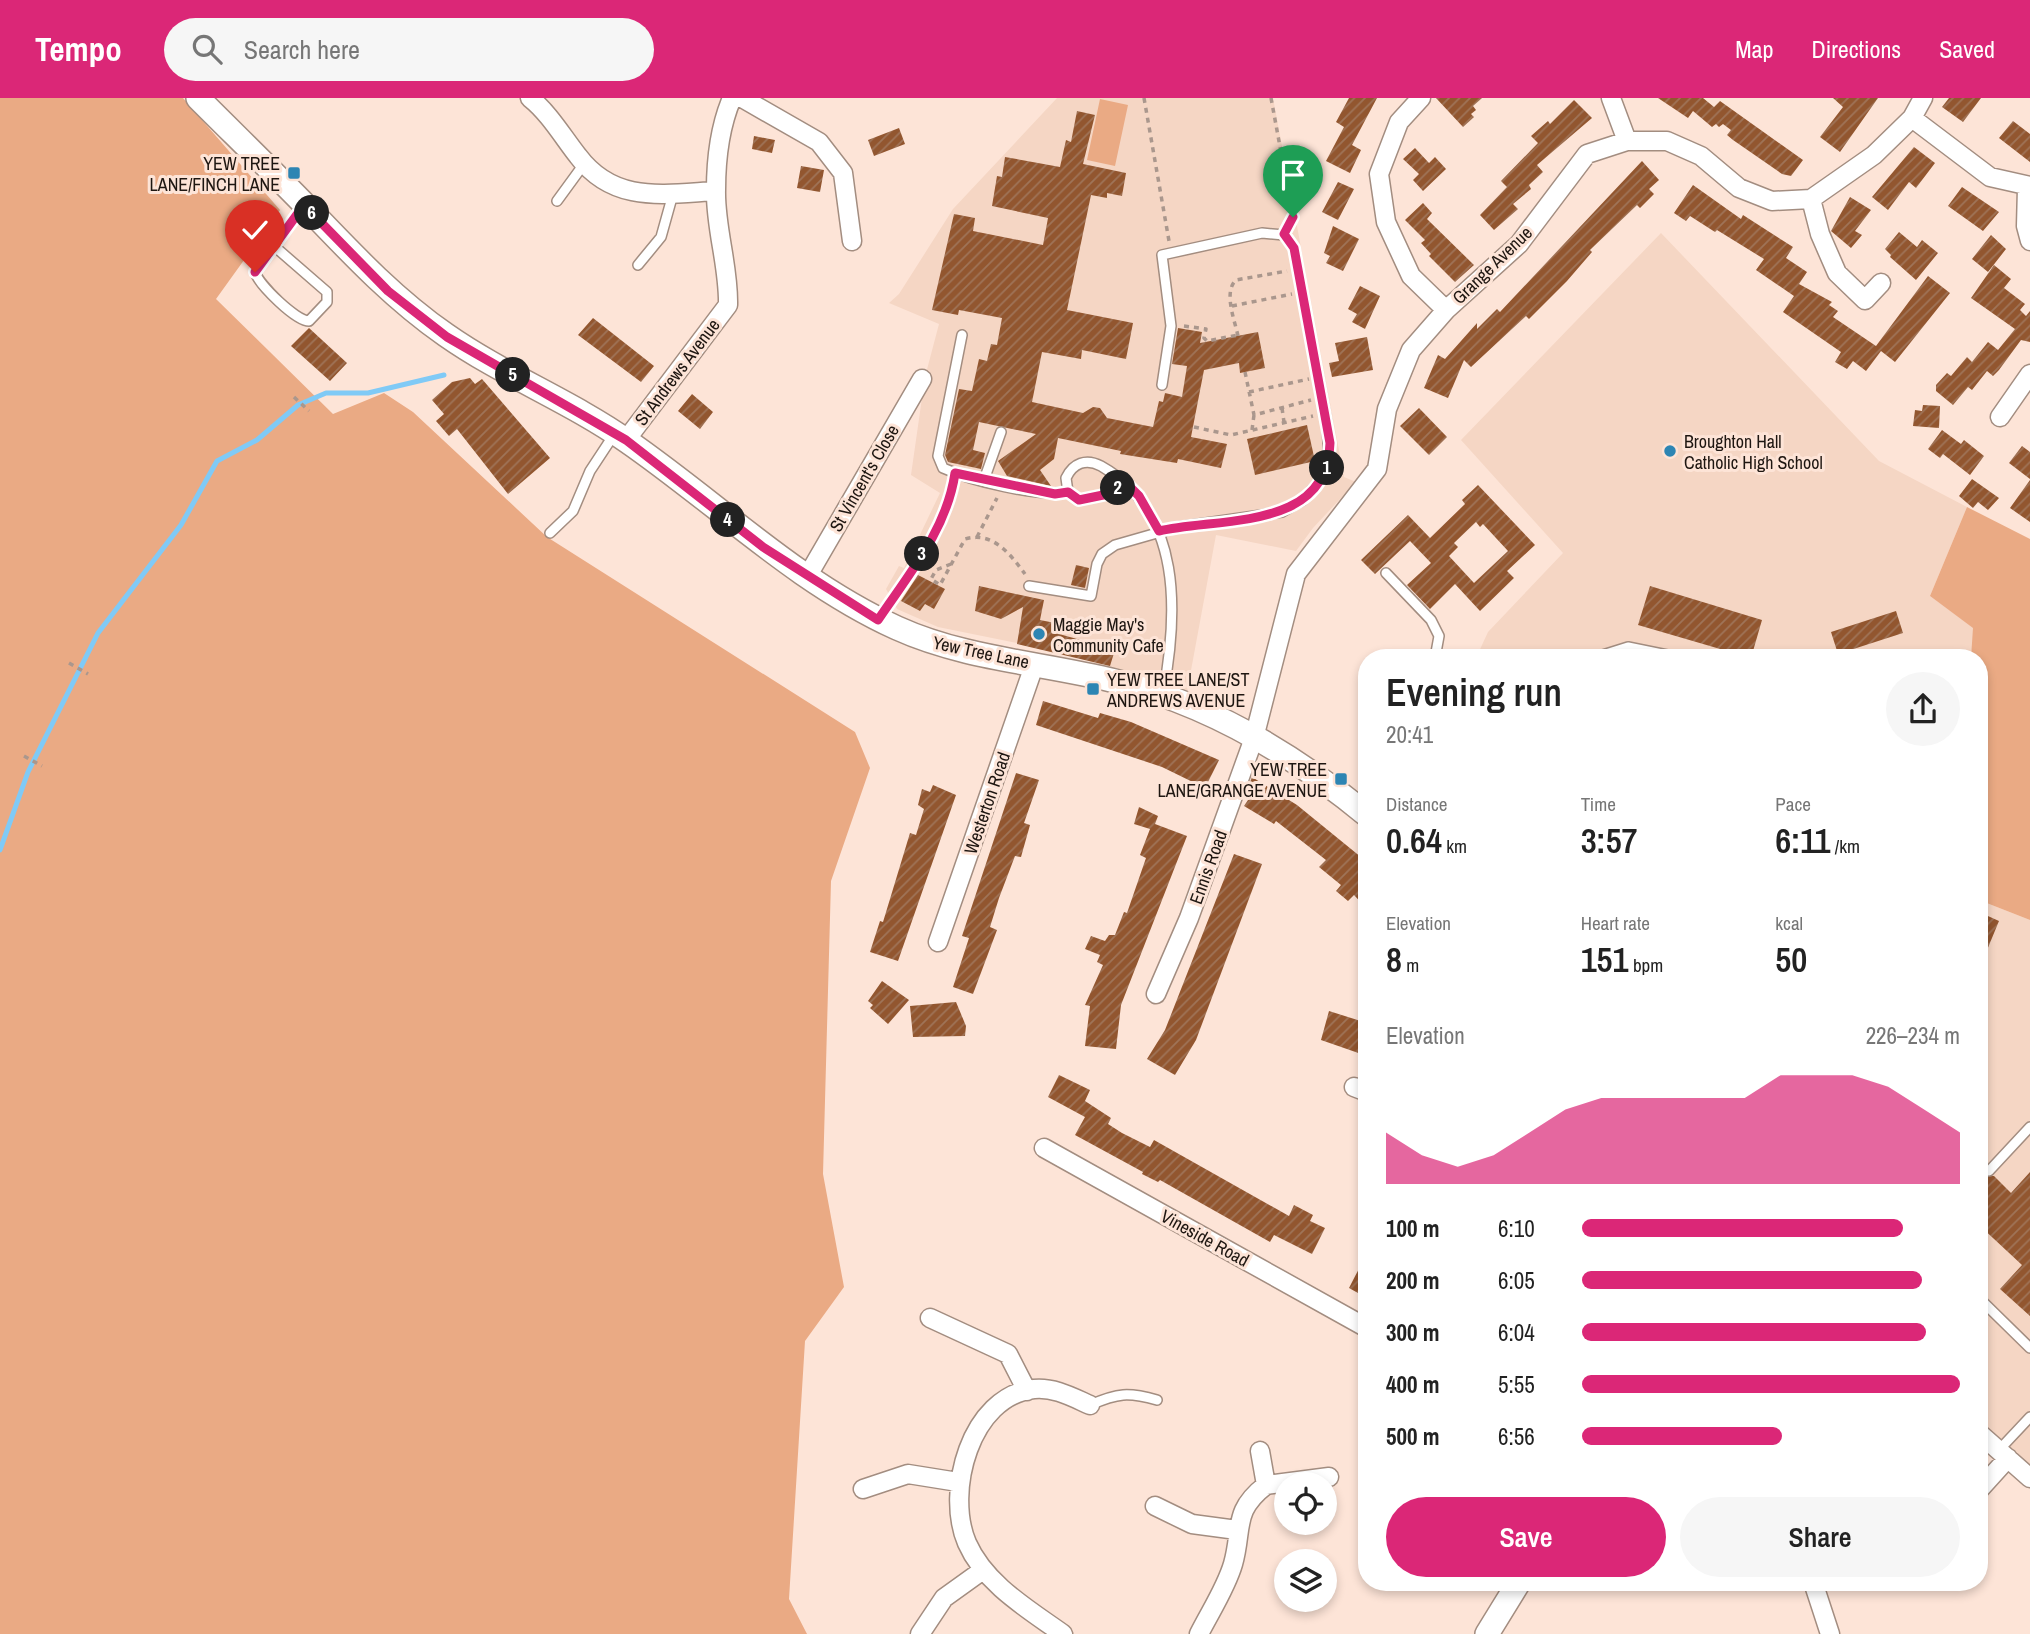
<!DOCTYPE html>
<meta charset="utf-8">
<style>
:root{--surface:#fff;--page:#f6f6f6;--text:#222;--muted:#767676;--accent:#db2777}
body{margin:0;font-family:"Archivo Narrow",sans-serif;background:var(--page);color:var(--text);height:100vh;display:flex;flex-direction:column;font-size:26px;white-space:nowrap}
*{box-sizing:border-box;margin:0}
p{font-size:23px;color:var(--muted)}
.icon{flex:none;width:38px;height:38px;fill:none;stroke:currentColor;stroke-width:2;stroke-linecap:round;stroke-linejoin:round}
.map{position:relative;flex:1;overflow:hidden}
.drawer{position:absolute;left:1358px;top:551px;width:630px;height:942px;display:flex;flex-direction:column;background:var(--surface);border-radius:28px;box-shadow:0 4px 10px #0003}
.drawer>*{flex:none}
.fabs{position:absolute;left:1274px;top:1374px;display:grid;gap:14px}
.fabs a{display:grid;place-items:center;width:63px;height:63px;border-radius:50%;background:var(--surface);box-shadow:0 4px 10px #0003;font-size:35px}
.pin{position:absolute;display:grid;place-items:center;width:60px;height:60px;color:#fff;margin:-72px -30px;border-radius:50% 50% 50% 0;rotate:-45deg;box-shadow:0 0 7px #0007}
.pin .icon{rotate:45deg}
.km{position:absolute;width:35px;height:35px;margin:-18px;border-radius:50%;background:#222;color:#fff;font-size:19px;line-height:35px;text-align:center}
.round{display:grid;place-items:center;flex:none;width:74px;height:74px;border-radius:37px;background:var(--page)}
.overview{display:flex;align-items:center;justify-content:space-between;height:119px;padding:0 28px}
h1{font-size:38px;font-weight:600;line-height:52px}
.metrics{display:grid;grid-template-columns:repeat(3,1fr);gap:10px;height:119px;padding:7px 28px}
.metrics div{display:grid;align-content:center}
.metrics b{font-size:35px;font-weight:600}
.metrics small{font-size:19px;font-weight:400}
.metrics p{font-size:19px}
.chart{height:196px;padding:14px 28px}
.chart p{display:flex;justify-content:space-between}
.chart svg{width:100%;height:126px;margin-top:7px;fill:var(--accent);opacity:.7}
.primary-button{display:flex;gap:14px;margin-top:auto;padding:14px 28px}
.primary-button a{flex:1;height:80px;border-radius:42px;background:var(--accent);color:#fff;font-size:28px;font-weight:600;line-height:80px;text-align:center}
.primary-button a+a{background:var(--page);color:var(--text)}
ul{padding:0 28px;list-style:none;font-size:23px}
li{display:grid;grid-template-columns:112px 84px 1fr;align-items:center;height:52px}
li i{height:18px;border-radius:9px;background:var(--accent)}
header{display:flex;align-items:center;gap:42px;box-sizing:border-box;height:98px;padding:0 35px;background:var(--accent);color:#fff}
header strong{font-size:33px}
nav{display:flex;gap:38px;margin-inline-start:auto;font-size:24px}
.search{width:490px;height:63px;background:var(--page);display:flex;align-items:center;gap:18px;box-sizing:border-box;padding:0 24px;border-radius:38px;color:var(--muted);font-size:26px}
.map>svg:first-child{display:block}
</style>
<header>
<strong>Tempo</strong>
<div class="search"><svg class="icon" aria-label="search" viewBox="0 0 24 24"><circle cx="10" cy="10" r="6"/><path d="M15 15l6 6"/></svg>Search here</div>
<nav><a>Map</a><a>Directions</a><a>Saved</a></nav>
</header>
<div class="map">
<svg width="2030" height="1536" viewBox="0 0 2030 1536">
<defs>
<pattern id="building-hatch" width="6" height="6" patternUnits="userSpaceOnUse" patternTransform="scale(1.75)"><rect width="6" height="6" fill="#92562f"/><path d="M-1 1l2-2M0 6l6-6M5 7l2-2" fill="none" stroke="#9f7458"/></pattern>
</defs>
<rect width="100%" height="100%" fill="#fde4d7"/>
<path fill="#f5d6c4" d="M1057 0H1273L1344 379 1356 384 1313 430 1296 453 1216 437 1187 594 1056 553 938 529 897 511 886 491 899 468 904 470 940 395 911 377 925 279 939 226 889 205 899 196 953 111Z
M1661 135 1879 363 1967 409 1930 498 1974 530 1971 560H1476L1488 534 1563 455 1461 342Z
M1979 802 2030 822V1391L1979 1343Z"/>
<path fill="#eaaa84" d="M0 0H183L280 112 216 201 333 316 384 295 413 314 547 439 855 634 870 670 831 783 823 1076 844 1189 805 1243 789 1501 807 1536H0Z
M1100 1 1128 7 1115 68 1087 62Z
M1967 409 2030 441V822L1979 802V560H1971L1973 530 1930 498Z"/>
<g fill="none" stroke-linecap="round" stroke-linejoin="round">
<path stroke="#80caf6" stroke-width="5" d="M0 752 28 674 98 535 181 427 217 363 257 342 298 307 326 295H368L444 277"/>
</g>
<path fill="url(#building-hatch)" fill-rule="evenodd" d="M1349 0H1377L1352 47 1361 52 1350 75 1326 63 1344 29 1336 24Z
M1436 0H1482L1473 8 1476 12 1471 16 1474 19 1463 29Z
M1658 0H1703L1714 9 1720 3 1803 62 1791 78 1782 76 1733 42 1727 37 1731 32 1723 26 1719 29 1716 26 1712 29 1693 13 1688 20Z
M1833 0H1878L1840 54 1820 39 1843 9Z
M1949 0H1981L1963 24 1942 9Z
M1574 2 1592 20 1537 67 1543 74 1529 87 1531 91 1513 106 1518 111 1494 132 1480 117 1507 89 1501 83 1538 45 1531 38 1548 23 1550 26Z
M1077 13 1095 17 1083 66 1126 75 1122 98 1107 95V100L1091 97 1067 212 1133 225 1126 261 1082 252 1081 261 1042 254 1032 304 1083 315 1093 309 1100 310 1107 320 1153 329 1159 303 1163 304 1165 295 1182 299 1187 268 1172 266 1178 230 1202 234 1200 245 1258 234 1265 270 1240 275 1239 265 1204 272 1191 339 1227 346 1221 370 1178 361 1177 365 1120 356 1121 353 1058 340 1054 361 1040 372 1051 388 1007 378 998 363 1036 336 979 324 973 352 985 355 981 371 948 364 945 357 959 291 972 293 979 261 987 263 991 246 997 247 1002 220 959 212 958 217 932 212 954 116 975 120 973 133 1043 147 1048 120 992 108 997 78 1002 79 1005 59 1060 69 1066 42 1071 44Z
M2013 23 2030 36V64L1999 40Z
M899 30 905 46 874 58 868 42Z
M754 38 775 42 772 55 752 51Z
M1914 49 1935 65 1916 90 1909 84 1888 112 1872 99Z
M1415 50 1429 65 1435 59 1446 71 1423 93 1413 82 1419 76 1403 61Z
M1642 63 1659 82 1649 91 1654 96 1640 110 1637 107 1590 152 1592 154 1567 183 1529 221 1526 218 1471 269 1464 262 1448 300 1424 290 1438 257 1445 261 1477 225V231L1497 211 1500 214Z
M801 68 824 72 820 94 797 90Z
M1338 84 1354 91 1338 122 1322 114Z
M1693 87 1741 121 1743 117 1793 149 1786 160 1807 174 1799 186 1832 204 1829 207 1838 213 1833 219 1876 248 1928 178 1950 195 1895 264 1881 253 1866 273 1853 263 1847 271 1835 264 1841 254 1783 214 1794 198 1756 172 1764 161 1717 132 1715 134 1690 118 1686 123 1674 115Z
M1962 89 1999 114 1983 133 1948 108Z
M1850 99 1871 112 1855 133 1862 137 1851 150 1831 133Z
M1423 105 1432 115 1427 121 1474 167 1455 184 1429 158 1431 156 1421 145 1425 142 1405 122Z
M1333 128 1359 141 1343 173 1326 165 1330 158 1324 155Z
M1899 134 1917 149 1922 142 1938 155 1916 182 1890 159 1891 157 1885 151Z
M1991 137 2006 151 1988 174 1972 161Z
M1994 167 2011 181 2004 190 2025 206 2020 212 2026 218 2030 213V244L2021 242 1999 272 1993 278 1987 273 1972 292 1968 289 1953 307 1936 293V287L1947 275 1951 278 1967 259 1972 264 1988 244 1998 252 2015 231 1971 200Z
M1360 188 1380 198 1365 231 1352 224 1357 216 1348 211Z
M593 220 654 268 641 284 578 237Z
M309 230 347 265 330 283 291 248Z
M1367 239 1373 272 1332 279 1329 265 1339 263 1335 245Z
M470 280 475 286 482 281 550 360 508 396 457 331 449 338 436 323 444 316 432 302 452 284Z
M692 296 713 314 700 331 678 313Z
M1923 307 1940 308 1939 330 1913 328 1915 312 1922 313Z
M1419 310 1447 339 1429 357 1400 328Z
M1307 327 1315 363 1255 377 1247 341Z
M1942 332 1961 346 1964 342 1984 358 1970 377 1943 356 1940 360 1928 351Z
M2022 348 2030 354V381L2009 365Z
M1972 381 1999 400 1988 412 1978 404 1973 410 1959 398Z
M2030 382V424L2010 410Z
M1478 387 1535 447 1507 473 1514 480 1480 513 1455 486 1430 511 1407 487 1431 465 1410 443 1375 476 1361 462 1408 417 1430 440 1465 406 1462 402ZM1476 424 1480 429 1483 426 1508 453 1474 485 1449 458 1458 449 1454 445Z
M1076 467 1089 470 1085 490 1071 487Z
M918 477 945 491 934 511 925 506 920 513 901 503Z
M979 488 1044 502 1040 522 1060 526 1059 536 1106 549 1105 553 1114 555 1110 568 1017 546 1023 509 1001 521 975 513Z
M1650 488 1762 522 1751 560 1638 527Z
M1896 513 1903 535 1838 556 1831 534Z
M1043 603 1098 620 1100 615 1131 624 1219 662 1205 690 1162 669 1036 627Z
M1016 675 1039 682 1024 725 1030 727 1021 759 1015 758 999 800 990 829 997 832 973 896 953 889 969 840 962 838Z
M1252 679 1297 707 1367 764V811L1354 797 1348 803 1336 793 1341 787 1319 769 1326 762 1276 723 1274 726 1244 708 1252 696 1247 692Z
M933 687 956 697 898 863 870 854 880 823 883 824 910 735 916 737 924 711 918 707 922 691 930 694Z
M1139 709 1158 718 1155 726 1187 738 1121 907 1116 951 1085 948 1090 908 1085 907 1103 867 1097 864 1100 857 1085 851 1091 838 1105 843 1109 837H1115L1124 814 1127 815 1146 760 1140 757 1150 731 1134 726Z
M1234 756 1262 766 1196 942 1175 977 1147 961 1165 932Z
M1979 814 1999 823 1980 869H1979Z
M882 883 909 902 888 926 870 910 873 907 868 903Z
M956 904 966 928 965 938 913 939 910 908Z
M1329 913 1367 925V958L1321 942Z
M1059 977 1090 992 1085 1003 1111 1020 1108 1026 1122 1035 1150 1049 1154 1042 1289 1118 1294 1107 1313 1117 1310 1123 1325 1130 1312 1156 1274 1137 1270 1144 1160 1082 1158 1084 1142 1076 1143 1074 1075 1037 1085 1019 1048 999Z
M1979 1064 1984 1068V1078H1994L2011 1095 2030 1074V1218L2000 1191 2022 1167 1979 1127Z
M1367 1155V1200L1349 1190Z"/>
<g fill="none" stroke-linecap="round" stroke-linejoin="round">
<g stroke="#a38d80" stroke-width="12">
<path id="service" d="M557 103 584 66
M274 148 327 194V204L309 223C296 223 259 187 255 174L303 108
M638 167 661 139 673 96
M962 237 938 358 943 370C972 383 1037 399 1068 394
M984 382 1001 334
M1125 384 1108 396 1079 402 1068 394 1066 380C1073 365 1086 360 1101 368 1183 414 1178 516 1163 596
M550 435 573 413 590 373 615 335
M1386 475 1431 522 1439 538 1435 560
M1029 488 1091 498 1097 466 1102 456 1115 447 1178 429 1282 414 1303 402 1326 376 1329 362 1327 325 1294 150 1284 137 1262 135 1162 157 1171 228 1162 287
M879 520C910 475 948 430 955 375
M1593 560 1628 549 1682 560
M1989 1073 2030 1029
M1979 1200 2030 1250
M1090 1307C1118 1295 1128 1294 1157 1302
M1999 1352 2030 1319"/>
</g>
<g stroke="#a38d80" stroke-width="21">
<path id="minor" d="M530 0C549 15 563 39 578 58 614 106 663 96 716 93
M742 0 819 44 843 75 852 143
M1421 0 1399 24 1379 76 1386 124 1411 178 1446 212
M1611 0 1627 43
M1912 20 1990 79 2030 88
M2027 90 2026 128 2030 143
M1811 101 1820 136 1837 175 1865 202 1881 185
M2000 319 2030 276
M626 342 728 207C729 168 715 130 716 92 716 62 720 28 732 0
M807 479 922 281
M938 844 1035 565
M1156 896 1189 820 1254 640 1296 476 1377 371 1387 311 1411 252 1446 212 1519 146 1587 56 1627 43H1667L1701 58 1739 90 1772 103 1811 101 1874 57 1912 20 1923 0
M1354 989 1367 994
M1044 1050 1367 1230
M930 1220 1008 1256 1027 1293
M1979 1335 2030 1380
M1260 1353 1266 1387 1329 1379
M863 1391 908 1376 958 1384
M1979 1392 2008 1360
M1155 1408 1192 1426 1237 1432
M1813 1484 1830 1536
M920 1536 944 1500 983 1472
M1063 1536C1028 1511 985 1486 967 1445 945 1394 970 1298 1034 1291 1054 1289 1072 1299 1090 1307
M1199 1536C1210 1514 1226 1490 1233 1466 1243 1431 1232 1413 1266 1387"/>
</g>
<g stroke="#a38d80" stroke-width="26">
<path id="tertiary" d="M198 0C234 36 271 72 307 109 351 155 394 201 446 237 503 277 570 303 627 343 718 406 796 484 897 530 965 561 1043 565 1115 583 1207 605 1294 657 1367 717
M1487 1536 1519 1484"/>
</g>
<path stroke="#aa978d" stroke-width="3.5" stroke-dasharray="5 5" stroke-linecap="butt" d="M1144 0 1169 143
M1271 0 1293 119 1290 125
M1232 208 1292 196
M1184 228 1206 231 1204 240 1207 243 1238 237
M1238 238C1235 223 1223 194 1236 182L1287 173
M1245 274 1254 317 1311 302
M1249 294 1309 281
M294 299 309 313
M1282 310 1284 324
M1194 329 1231 337 1313 318
M1252 332 1254 317
M977 439 997 400
M951 466 936 472 931 481 940 487 965 441C993 433 1010 456 1025 476
M69 565 88 576
M24 658 42 668"/>
<use href="#service" stroke="#fff" stroke-width="9"/>
<use href="#minor" stroke="#fff" stroke-width="18"/>
<use href="#tertiary" stroke="#fff" stroke-width="23"/>
</g>
<g fill="none" stroke-linecap="round" stroke-linejoin="round">
<g stroke="#fff" stroke-width="14">
<path id="route" d="M255 174 304 107 388 193 447 239 626 342 763 449 878 522C909 476 947 431 955 375L1055 396 1068 394 1079 402 1108 396 1125 384 1139 398 1159 433C1221 419 1328 433 1330 345L1294 150 1284 136 1293 119"/>
</g>
<use href="#route" stroke="#db2777" stroke-width="9"/>
</g>
<g fill="#2d85b3" stroke="#fde4d7" stroke-width="2.5">
<rect x="287" y="68" width="14" height="14" rx="3.5"/>
<circle cx="1670" cy="353" r="7"/>
<circle cx="1039" cy="536" r="7"/>
<rect x="1086" y="584" width="14" height="14" rx="3.5"/>
<rect x="1334" y="674" width="14" height="14" rx="3.5"/>
</g>
<g text-anchor="middle" dominant-baseline="central" stroke-width="6" stroke-linejoin="round" paint-order="stroke">
<g font-size="18" fill="#1e1611" stroke="#fde4d7" text-anchor="start">
<text x="280" y="65" text-anchor="end">YEW TREE<tspan x="280" dy="21">LANE/FINCH LANE</tspan></text>
<text x="1684" y="343">Broughton Hall<tspan x="1684" dy="21">Catholic High School</tspan></text>
<text x="1053" y="526">Maggie May's<tspan x="1053" dy="21">Community Cafe</tspan></text>
<text x="1107" y="581">YEW TREE LANE/ST<tspan x="1107" dy="21">ANDREWS AVENUE</tspan></text>
<text x="1327" y="671" text-anchor="end">YEW TREE<tspan x="1327" dy="21">LANE/GRANGE AVENUE</tspan></text>
</g>
<g font-size="18" fill="#1e1611" stroke="#fde4d7">
<text transform="translate(1492 167) rotate(-44)">Grange Avenue</text>
<text transform="translate(677 274) rotate(-53)">St Andrews Avenue</text>
<text transform="translate(864 380) rotate(-60)">St Vincent's Close</text>
<text transform="translate(981 554) rotate(12)">Yew Tree Lane</text>
<text transform="translate(987 705) rotate(-71)">Westerton Road</text>
<text transform="translate(1208 769) rotate(-70)">Ennis Road</text>
<text transform="translate(1205 1140) rotate(29)">Vineside Road</text>
</g>
</g>
</svg>
<div class="fabs">
<a><svg class="icon" aria-label="locate" viewBox="0 0 24 24"><circle cx="12" cy="12" r="6"/><path d="M12 2v4M12 18v4M2 12h4M18 12h4"/></svg></a>
<a><svg class="icon" aria-label="layers" viewBox="0 0 24 24"><path d="M12 4l9 5-9 5-9-5zM3 14l9 5 9-5"/></svg></a>
</div>
<div class="pin" style="left:1293px;top:119px;background:#1e9e55"><svg class="icon" aria-label="arrive" viewBox="0 0 24 24"><path d="M6 21V4h12l-3 4 3 4H6"/></svg></div>
<div class="pin" style="left:255px;top:174px;background:#d93025"><svg class="icon" aria-label="check" viewBox="0 0 24 24"><path d="M5 12l5 5 9-10"/></svg></div>
<b class="km" style="left:1327px;top:370px">1</b>
<b class="km" style="left:1118px;top:390px">2</b>
<b class="km" style="left:922px;top:456px">3</b>
<b class="km" style="left:728px;top:422px">4</b>
<b class="km" style="left:513px;top:277px">5</b>
<b class="km" style="left:312px;top:115px">6</b>
<section class="drawer">
<div class="overview"><div><h1>Evening run</h1><p>20:41</p></div><a class="round"><svg class="icon" aria-label="share" viewBox="0 0 24 24"><path d="M12 15V3M7 8l5-5 5 5M5 13v7h14v-7"/></svg></a></div>
<div class="metrics">
<div><p>Distance</p><b>0.64<small> km</small></b></div>
<div><p>Time</p><b>3:57</b></div>
<div><p>Pace</p><b>6:11<small> /km</small></b></div>
</div>
<div class="metrics">
<div><p>Elevation</p><b>8<small> m</small></b></div>
<div><p>Heart rate</p><b>151<small> bpm</small></b></div>
<div><p>kcal</p><b>50</b></div>
</div>
<div class="chart"><p><span>Elevation</span>226–234 m</p>
<svg viewBox="0 0 160 44" preserveAspectRatio="none"><path d="M0 44V26L10 34L20 38L30 34L40 26L50 18L60 14L70 14L80 14L90 14L100 14L110 6L120 6L130 6L140 10L150 18L160 26V44z"/></svg>
</div>
<ul>
<li><b>100 m</b>6:10<i style="width:85%"></i></li>
<li><b>200 m</b>6:05<i style="width:90%"></i></li>
<li><b>300 m</b>6:04<i style="width:91%"></i></li>
<li><b>400 m</b>5:55<i style="width:100%"></i></li>
<li><b>500 m</b>6:56<i style="width:53%"></i></li>
</ul>
<div class="primary-button"><a>Save</a><a>Share</a></div>
</section>
</div>
